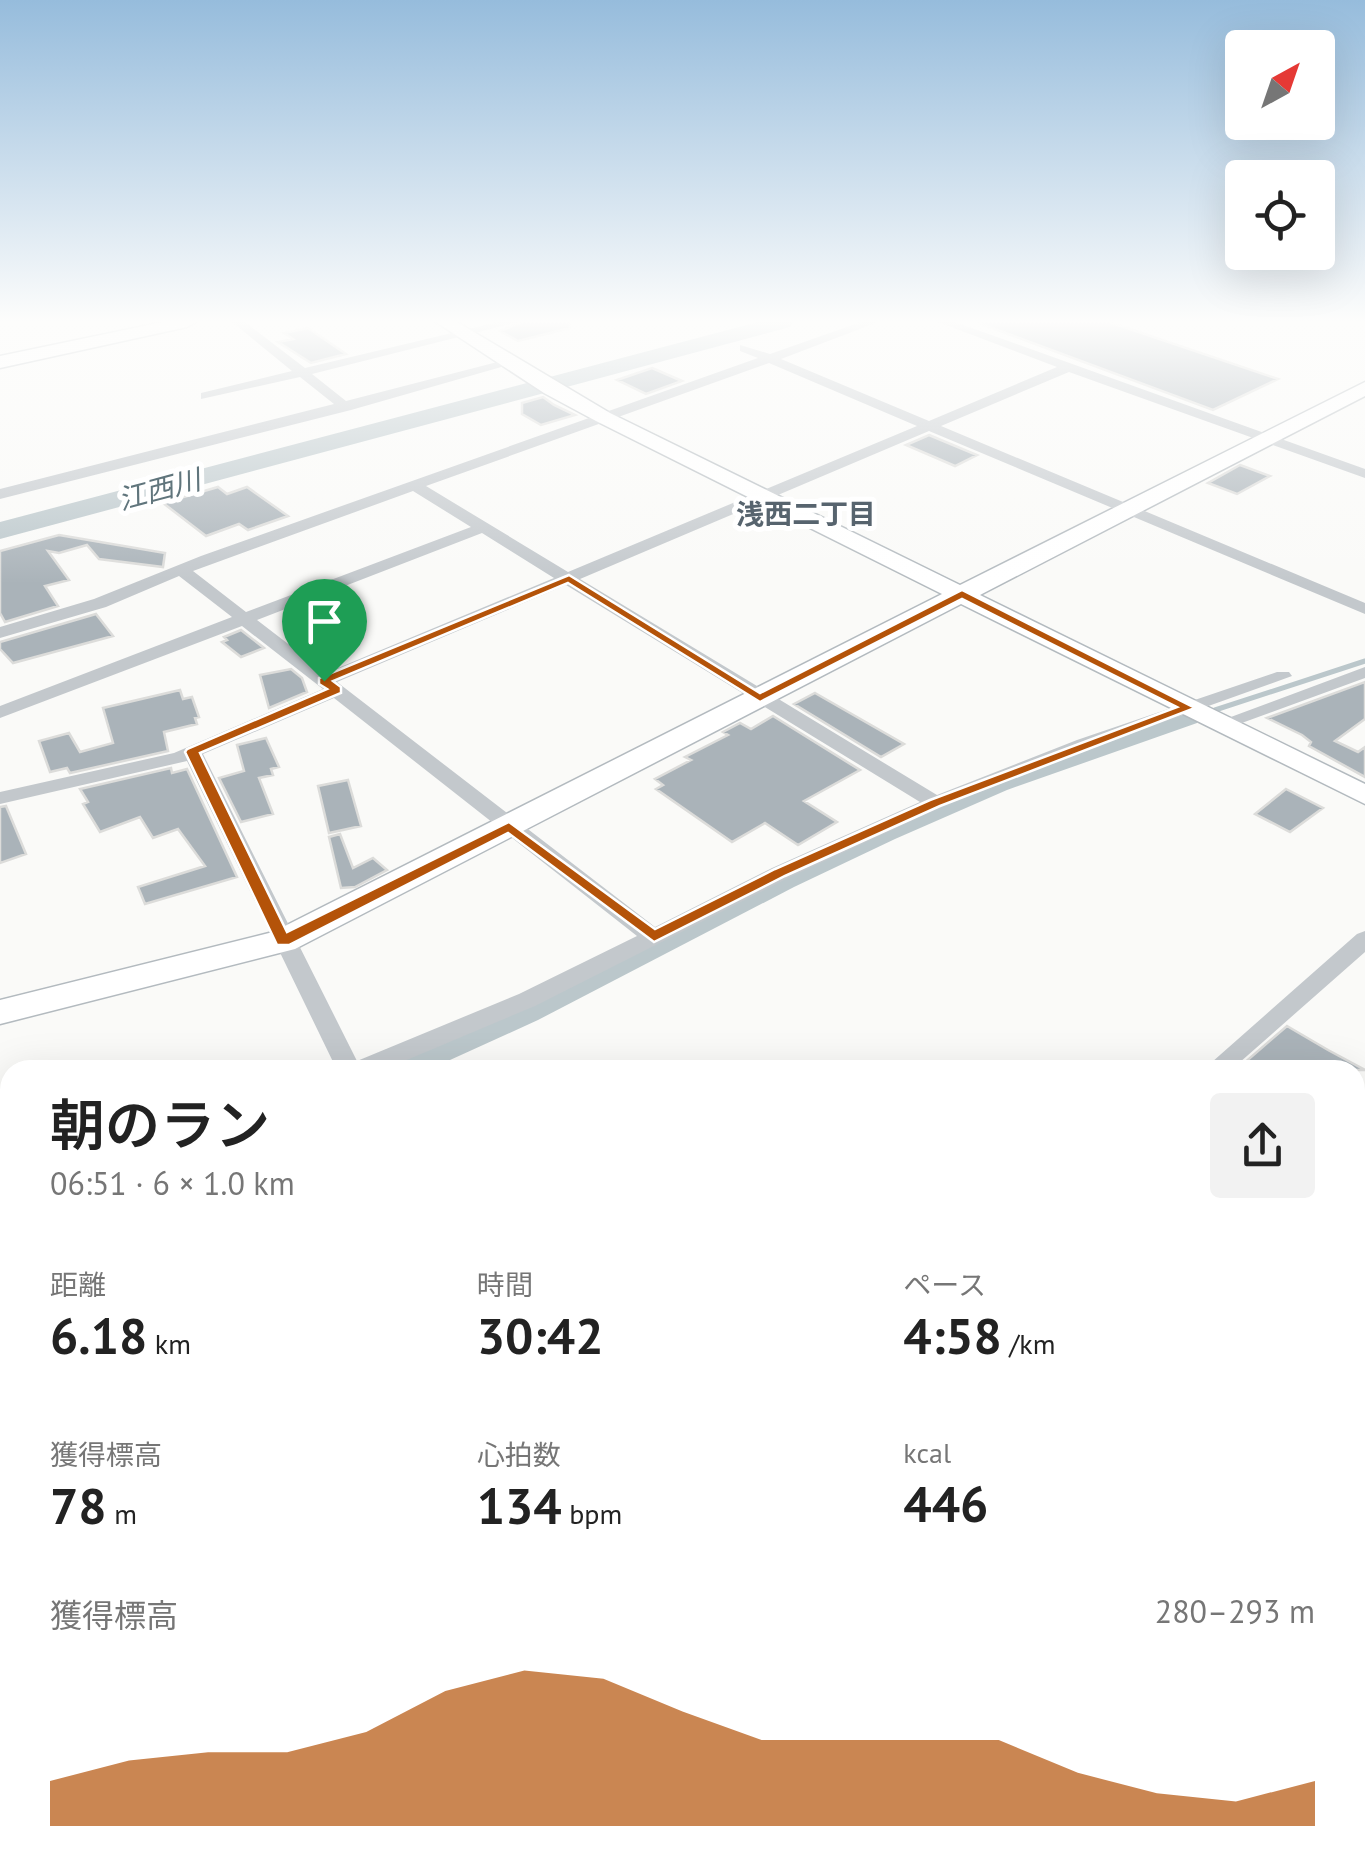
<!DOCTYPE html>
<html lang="ja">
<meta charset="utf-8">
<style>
:root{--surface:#fff;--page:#f2f2f2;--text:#222;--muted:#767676;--accent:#b45309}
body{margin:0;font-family:"PT Sans","Noto Sans JP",sans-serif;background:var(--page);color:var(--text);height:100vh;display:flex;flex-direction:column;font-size:38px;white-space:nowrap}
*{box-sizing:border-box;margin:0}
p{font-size:32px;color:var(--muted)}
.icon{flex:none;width:55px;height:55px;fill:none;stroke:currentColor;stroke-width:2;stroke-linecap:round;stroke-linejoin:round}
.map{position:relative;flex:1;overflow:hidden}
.side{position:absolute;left:0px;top:1060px;width:1365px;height:812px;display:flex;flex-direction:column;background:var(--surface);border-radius:30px 30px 0 0;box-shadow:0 10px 40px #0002}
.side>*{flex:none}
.needle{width:65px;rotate:40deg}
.tools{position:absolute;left:1225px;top:30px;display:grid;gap:20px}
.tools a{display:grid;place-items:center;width:110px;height:110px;border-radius:10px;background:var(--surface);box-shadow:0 10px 40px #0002;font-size:50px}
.pin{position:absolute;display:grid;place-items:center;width:85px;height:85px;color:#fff;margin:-102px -42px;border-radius:50% 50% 50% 0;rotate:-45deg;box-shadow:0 0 10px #0007}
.pin .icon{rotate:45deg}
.round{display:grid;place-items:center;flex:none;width:105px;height:105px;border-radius:10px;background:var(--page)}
.head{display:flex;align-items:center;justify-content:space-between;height:170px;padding:0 50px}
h1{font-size:55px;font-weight:600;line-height:75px}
.stats{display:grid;grid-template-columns:repeat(3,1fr);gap:15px;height:170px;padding:10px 50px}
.stats div{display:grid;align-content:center}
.stats b{font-size:50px;font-weight:600}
.stats small{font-size:28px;font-weight:400}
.stats p{font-size:28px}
.chart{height:280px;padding:20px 50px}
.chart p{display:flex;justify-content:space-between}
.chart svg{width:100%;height:180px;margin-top:10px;fill:var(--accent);opacity:.7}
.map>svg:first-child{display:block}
</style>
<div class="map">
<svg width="1365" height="1871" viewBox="0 0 1365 1871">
<rect width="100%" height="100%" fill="#fafaf8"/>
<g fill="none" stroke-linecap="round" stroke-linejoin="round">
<path stroke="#bbc7cb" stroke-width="5" d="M1215 710 1365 661"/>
<path fill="#bbc7cb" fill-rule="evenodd" d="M1190 713 1197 715V723L1007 790 895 839 794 887 538 1020 428 1070H393L396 1063C624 963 839 836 1075 753 1113 740 1151 723 1190 713Z
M10 1245V1270L0 1274V1249Z"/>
<path fill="#bbc7cb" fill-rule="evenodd" d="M758 322H793L790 327 0 539V522Z"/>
</g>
<path fill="#aab3b9" stroke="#dcdcda" stroke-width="2.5" d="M522 322H569L570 328 518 341 500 331Z
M976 322H1109L1278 379 1213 410Z
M308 328 346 354 311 363 278 342 293 339 284 333Z
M652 368 682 381 646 394 617 380Z
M543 397 554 405 575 415 541 425 522 414V403Z
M929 435 977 455 955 466 906 445Z
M1240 465 1270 476 1237 494 1208 483Z
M218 487 227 494 247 487 288 516 248 530 239 524 206 536 163 503Z
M59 535 165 553 163 567 99 559 87 545 59 553 48 551 69 580 45 586 58 606 5 622 0 613V551Z
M96 614 113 636 13 663 0 649V642Z
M241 630 264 648 241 657 222 642 227 640 224 637Z
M291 669 302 678 307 692 269 708 260 675Z
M1365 682V719L1335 741 1358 752 1365 747V777L1309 746 1311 742 1302 735 1267 718Z
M180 690 183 699 192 697 199 717 195 718 197 724 164 732 168 751 70 773 67 768 50 772 39 741 69 733 80 752 113 743 103 708Z
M815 693 904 744 881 757 794 704Z
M773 716 860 770 804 801 837 822 798 845 765 823 732 842 656 789 663 785 655 779 691 760 685 757 728 735 723 732 740 723 751 729Z
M266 738 279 767 271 769 273 775 259 778 273 814 241 822 219 778 244 771 237 745Z
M171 768 172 773 187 769 237 877 145 904 138 887 205 866 178 829 153 838 140 817 100 832 83 804 88 802 80 789Z
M348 780 361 826 329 833 318 786Z
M1286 789 1323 808 1290 832 1255 814Z
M6 806 26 854 0 863V807Z
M340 834 353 868 373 858 387 870 355 887 341 888 329 837Z
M1287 1026 1328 1050 1365 1070H1319L1308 1063 1301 1070H1252L1243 1064Z"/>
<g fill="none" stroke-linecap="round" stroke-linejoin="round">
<g stroke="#b3babf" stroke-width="3">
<path id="secondary" d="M163 322H196L187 327 0 368V356Z
M436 322H457L610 413 960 585 1365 382V396L980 595 1365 784V804L961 604 295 949 0 1024V1000L273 932 942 594 596 421 544 393Z"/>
</g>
<path fill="#c3c8cc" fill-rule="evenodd" d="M232 322H245L305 368 498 322H518L312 374 346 401 509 359 515 363 351 410 0 499V489L334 404 300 377 201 399V393L292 371Z
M861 322H878L781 359 929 421 1057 367 938 322H955L1365 469V478L1069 372 941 426 1365 603V614L929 431 580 579 937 795 1077 740 1277 672H1289L1292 676 1091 748 942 807 788 878 535 1006 383 1070H337L187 761 0 804V792L174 753 323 689 242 626 0 718V706L232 617 179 576 106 607 0 638V627L94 599 201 556 758 358 740 351V345L770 354ZM769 363 917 426 568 572 426 486ZM413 491 471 527 246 612 193 571ZM482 533 554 578 326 673 257 620ZM566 585 920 802 772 868 655 927 337 682ZM334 698 637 936 519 994 357 1061 203 754Z
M1365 667V678L1228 728H1214L1212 724Z
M1365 931V952L1231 1070H1203L1357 934Z
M10 1226V1251L0 1255V1230Z
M1365 1723V1769L1355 1773V1727Z
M277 1862H321L317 1871H274Z
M1058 1862H1101L1104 1871H1062Z
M1255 1862H1296L1292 1871H1252Z"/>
<use href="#secondary" fill="#fff" fill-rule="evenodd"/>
</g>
<linearGradient id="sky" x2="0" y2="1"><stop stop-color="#96bcdc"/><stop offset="0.55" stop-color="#fdfdfc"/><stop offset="1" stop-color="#fdfdfc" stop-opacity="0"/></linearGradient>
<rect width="1365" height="584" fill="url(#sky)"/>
<path fill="#b45309" stroke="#fff" stroke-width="2.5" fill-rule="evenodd" d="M569 575 760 693 962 590 1195 708 940 806 785 876 654 942 508 833 289 945H277L185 752 187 749 327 689 319 684V678ZM568 583 760 702 962 599 1177 707 930 800 775 869 655 929 509 822 287 932 200 753 341 693V687L333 681Z"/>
<g text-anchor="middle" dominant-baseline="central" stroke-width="10" stroke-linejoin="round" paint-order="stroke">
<g font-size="28" font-style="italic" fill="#60757c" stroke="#fff">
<text transform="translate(159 489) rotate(-15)">江西川</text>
</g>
<g font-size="28" font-weight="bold" fill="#57646e" stroke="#fff">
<text x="806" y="513">浅西二丁目</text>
</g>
</g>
</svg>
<div class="tools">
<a><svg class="needle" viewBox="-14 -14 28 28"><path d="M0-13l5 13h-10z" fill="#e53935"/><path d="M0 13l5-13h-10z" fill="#767676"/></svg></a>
<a><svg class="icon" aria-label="locate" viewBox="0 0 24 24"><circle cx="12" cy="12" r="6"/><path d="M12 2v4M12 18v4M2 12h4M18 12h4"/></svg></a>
</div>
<div class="pin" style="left:324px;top:681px;background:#1e9e55"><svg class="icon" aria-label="arrive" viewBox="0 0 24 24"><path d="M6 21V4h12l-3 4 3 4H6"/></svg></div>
<section class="side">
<div class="head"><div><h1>朝のラン</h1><p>06:51 · 6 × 1.0 km</p></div><a class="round"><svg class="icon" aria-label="share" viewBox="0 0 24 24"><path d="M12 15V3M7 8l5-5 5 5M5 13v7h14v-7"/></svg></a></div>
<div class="stats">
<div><p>距離</p><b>6.18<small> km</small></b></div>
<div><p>時間</p><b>30:42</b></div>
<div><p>ペース</p><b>4:58<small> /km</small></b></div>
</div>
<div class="stats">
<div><p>獲得標高</p><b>78<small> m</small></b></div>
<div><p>心拍数</p><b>134<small> bpm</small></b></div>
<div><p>kcal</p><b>446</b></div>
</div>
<div class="chart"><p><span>獲得標高</span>280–293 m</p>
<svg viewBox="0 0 160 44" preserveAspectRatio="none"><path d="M0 44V33L10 28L20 26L30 26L40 21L50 11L60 6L70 8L80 16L90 23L100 23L110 23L120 23L130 31L140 36L150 38L160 33V44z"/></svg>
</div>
</section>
</div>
